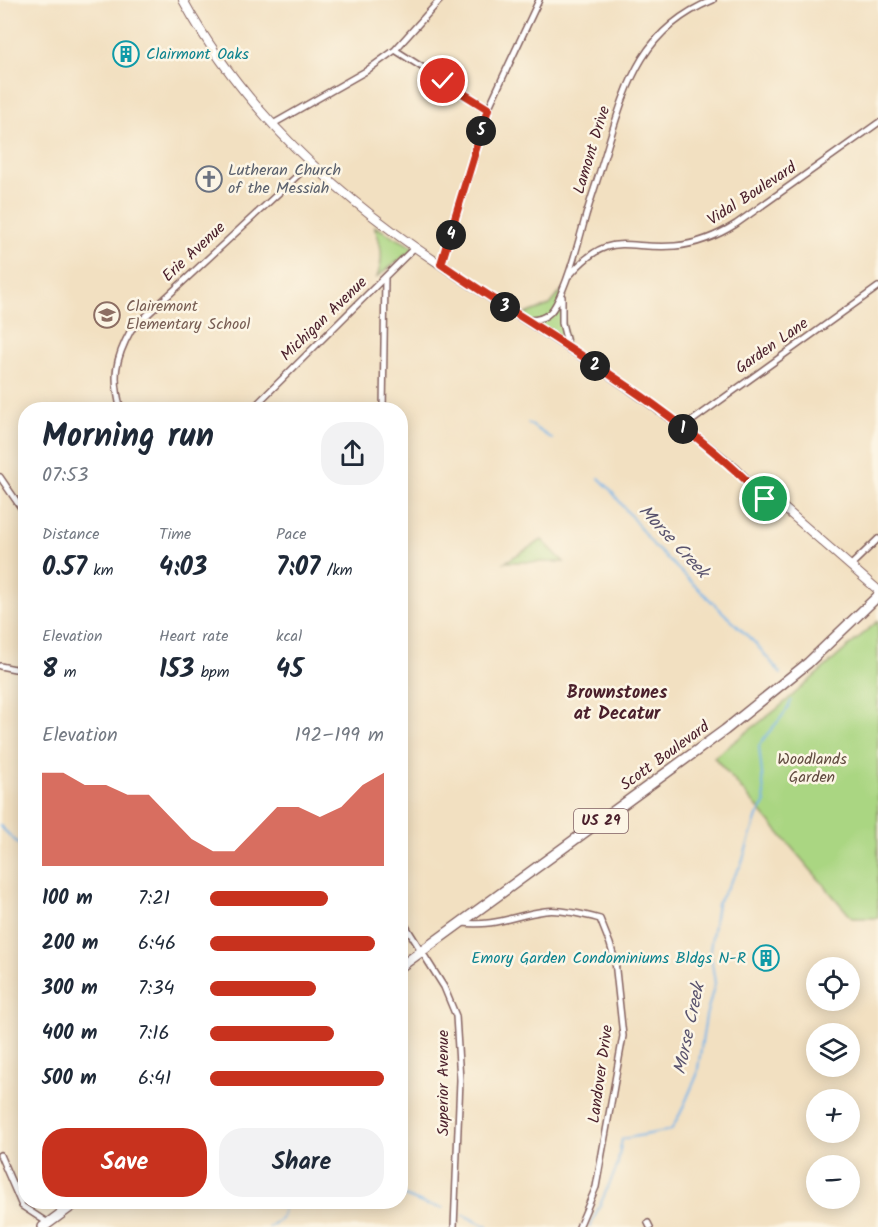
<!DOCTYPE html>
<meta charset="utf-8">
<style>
:root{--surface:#fff;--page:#f2f2f3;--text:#1f2937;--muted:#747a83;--accent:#c8321e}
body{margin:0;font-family:Kalam,sans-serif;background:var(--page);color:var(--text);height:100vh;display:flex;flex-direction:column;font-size:22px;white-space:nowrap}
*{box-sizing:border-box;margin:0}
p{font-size:20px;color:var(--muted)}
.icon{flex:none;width:33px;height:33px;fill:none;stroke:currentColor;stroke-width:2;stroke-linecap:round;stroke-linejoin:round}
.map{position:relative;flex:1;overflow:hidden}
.panel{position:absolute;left:18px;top:402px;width:390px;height:807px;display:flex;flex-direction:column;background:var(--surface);border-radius:24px;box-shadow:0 3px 15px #0003}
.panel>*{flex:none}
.fabs{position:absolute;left:806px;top:957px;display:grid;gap:12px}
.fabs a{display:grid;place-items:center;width:54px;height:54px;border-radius:50%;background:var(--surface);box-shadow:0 3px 15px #0003;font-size:30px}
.pin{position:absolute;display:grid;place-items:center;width:51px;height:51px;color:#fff;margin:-26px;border:3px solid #fff;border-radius:50%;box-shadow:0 2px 6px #0007}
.km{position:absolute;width:30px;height:30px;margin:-15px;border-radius:50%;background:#222;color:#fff;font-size:16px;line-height:30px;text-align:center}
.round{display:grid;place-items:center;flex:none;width:63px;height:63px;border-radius:24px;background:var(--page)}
.headline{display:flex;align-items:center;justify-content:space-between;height:102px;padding:0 24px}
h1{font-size:33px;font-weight:700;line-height:45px}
.metrics{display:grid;grid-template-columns:repeat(3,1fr);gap:9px;height:102px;padding:6px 24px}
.metrics div{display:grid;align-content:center}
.metrics b{font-size:26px;font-weight:700}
.metrics small{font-size:16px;font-weight:400}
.metrics p{font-size:16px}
.chart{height:168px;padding:12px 24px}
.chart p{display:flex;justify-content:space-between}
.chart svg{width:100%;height:108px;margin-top:6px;fill:var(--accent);opacity:.7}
.cta{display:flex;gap:12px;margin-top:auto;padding:12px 24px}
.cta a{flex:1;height:69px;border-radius:24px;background:var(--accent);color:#fff;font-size:24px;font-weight:700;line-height:69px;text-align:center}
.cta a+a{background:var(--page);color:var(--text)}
ul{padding:0 24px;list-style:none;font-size:20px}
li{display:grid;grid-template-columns:96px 72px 1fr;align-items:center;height:45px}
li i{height:15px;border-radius:8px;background:var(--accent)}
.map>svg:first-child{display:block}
</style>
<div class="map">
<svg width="878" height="1227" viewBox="0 0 878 1227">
<rect width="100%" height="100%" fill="#fcf5e5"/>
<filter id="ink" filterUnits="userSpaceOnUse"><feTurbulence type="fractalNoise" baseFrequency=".0167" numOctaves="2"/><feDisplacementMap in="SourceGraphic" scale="12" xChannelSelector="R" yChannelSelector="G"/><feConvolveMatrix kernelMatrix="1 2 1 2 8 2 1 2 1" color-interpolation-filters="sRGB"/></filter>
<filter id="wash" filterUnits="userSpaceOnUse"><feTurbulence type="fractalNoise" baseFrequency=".008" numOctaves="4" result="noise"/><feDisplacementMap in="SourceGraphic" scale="24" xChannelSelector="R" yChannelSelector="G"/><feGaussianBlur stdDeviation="1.35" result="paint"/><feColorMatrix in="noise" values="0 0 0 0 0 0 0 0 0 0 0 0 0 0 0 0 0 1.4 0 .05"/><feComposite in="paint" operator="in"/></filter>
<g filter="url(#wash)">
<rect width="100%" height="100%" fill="#f2e0c1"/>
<path fill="#aad682" stroke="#7a7a56" stroke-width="1.5" d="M374 226 415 248 377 277C384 258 382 245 374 226Z
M563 289 561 301 568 349 519 316 550 305Z
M542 540 564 562H505Z
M878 621V918H852L714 757 777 709Z"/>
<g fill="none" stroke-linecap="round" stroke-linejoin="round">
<path stroke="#76b4e9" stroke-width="2" d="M528 423 552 439
M599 478 609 488 654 546 756 644 781 674
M0 826 26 851
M400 1194 427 1205 443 1208
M464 1215 487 1227
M269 1227 281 1219 286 1202
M590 1227 617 1167 622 1139 671 1130 681 1112 697 1075 706 1016 715 983 710 950 717 904 741 865 757 816 765 804 759 746C768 730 785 718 791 701"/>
</g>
</g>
<g filter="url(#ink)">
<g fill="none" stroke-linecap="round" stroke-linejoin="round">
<g stroke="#856360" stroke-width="8">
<path id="minor" d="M395 50 488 109
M273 124 366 71 395 50 440 0
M441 264 488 109 539 0
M570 275C609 229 626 250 675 246 698 244 717 236 736 224L878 123
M562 297V323L568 347
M527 320C550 321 555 308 563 289 573 265 579 240 586 215 593 192 601 169 608 145 628 80 644 28 713 0
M121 410C112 377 115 359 131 330L311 163
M251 410 415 247
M383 410 385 278
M682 428 878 287
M0 477 26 515
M850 566 878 539
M0 666 15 669 26 668
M400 917 444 987 456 1016 460 1080 454 1227
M462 923C496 927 514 915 545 911 560 909 585 915 600 919L610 944 615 961 623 1036 596 1187 579 1227
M0 1155 22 1206 48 1223
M648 1223 650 1227"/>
</g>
<g stroke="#856360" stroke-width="10">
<path id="secondary" d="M183 0C234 94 310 170 395 233 477 293 566 342 648 402 677 424 707 444 735 468 748 480 758 497 776 501L878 590"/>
</g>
<g stroke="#856360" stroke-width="12">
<path id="trunk" d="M400 967 725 730 808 663 878 596
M43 1227 77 1202"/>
</g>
<use href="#minor" stroke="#fff" stroke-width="5"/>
<use href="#secondary" stroke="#fff" stroke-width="8"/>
<use href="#trunk" stroke="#fff" stroke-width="9"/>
</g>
</g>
<g fill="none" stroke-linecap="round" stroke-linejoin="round" filter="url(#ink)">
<g stroke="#fff" stroke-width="12">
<path id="route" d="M443 81 488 109 441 264C549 338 674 405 765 499"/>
</g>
<use href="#route" stroke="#c8321e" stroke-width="8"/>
</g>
<defs>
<g id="building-ring" transform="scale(1.35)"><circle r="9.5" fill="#fcf5e5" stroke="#0f9aa8" stroke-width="1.5"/><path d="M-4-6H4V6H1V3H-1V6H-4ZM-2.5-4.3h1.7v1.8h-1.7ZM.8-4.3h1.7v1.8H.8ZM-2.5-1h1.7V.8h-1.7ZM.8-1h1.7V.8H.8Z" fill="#0f9aa8"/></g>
<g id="church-ring" transform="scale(1.35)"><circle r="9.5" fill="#fcf5e5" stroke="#6b7280" stroke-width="1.5"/><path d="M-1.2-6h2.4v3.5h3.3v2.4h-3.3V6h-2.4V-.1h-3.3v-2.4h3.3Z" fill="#6b7280"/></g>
<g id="school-ring" transform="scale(1.35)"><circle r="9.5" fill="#fcf5e5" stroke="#8d6e63" stroke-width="1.5"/><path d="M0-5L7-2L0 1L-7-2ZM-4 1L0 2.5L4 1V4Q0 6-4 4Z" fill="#8d6e63"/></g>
</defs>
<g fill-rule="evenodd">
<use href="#building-ring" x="126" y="54"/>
<use href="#church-ring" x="209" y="179"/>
<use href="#school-ring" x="107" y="315"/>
<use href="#building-ring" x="766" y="958"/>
</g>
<g text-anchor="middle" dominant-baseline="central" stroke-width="5" stroke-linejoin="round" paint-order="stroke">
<rect fill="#fcf5e5" stroke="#7f5f63" stroke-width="1.5" x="574" y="809" width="54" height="24" rx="4.5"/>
<g font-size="15" font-weight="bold" fill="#4a1f2b">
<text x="601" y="821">US 29</text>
</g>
<g font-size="16" fill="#0d838f" stroke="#fcf5e5" text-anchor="start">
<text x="146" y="54">Clairmont Oaks</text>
<text x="746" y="958" text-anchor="end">Emory Garden Condominiums Bldgs N-R</text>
</g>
<g font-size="16" fill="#4a1f2b" stroke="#fcf5e5">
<text transform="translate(592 150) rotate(-73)">Lamont Drive</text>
<text transform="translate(752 194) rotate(-33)">Vidal Boulevard</text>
<text transform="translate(194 252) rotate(-43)">Erie Avenue</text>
<text transform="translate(324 319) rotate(-44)">Michigan Avenue</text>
<text transform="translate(772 346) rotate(-35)">Garden Lane</text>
<text transform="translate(665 756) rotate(-36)">Scott Boulevard</text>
<text transform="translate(601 1074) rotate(-82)">Landover Drive</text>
<text transform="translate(443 1083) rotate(-90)">Superior Avenue</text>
</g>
<g font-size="16" fill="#5b616d" stroke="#fcf5e5" text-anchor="start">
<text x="228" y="170">Lutheran Church<tspan x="228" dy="18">of the Messiah</tspan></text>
</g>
<g font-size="16" fill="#785e54" stroke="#fcf5e5" text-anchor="start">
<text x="126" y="306">Clairemont<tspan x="126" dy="18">Elementary School</tspan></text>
</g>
<g font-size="16" fill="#624d41" stroke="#fcf5e5">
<text x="812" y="759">Woodlands<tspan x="812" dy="18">Garden</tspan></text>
</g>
<g font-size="18" font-style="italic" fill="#59536e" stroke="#fcf5e5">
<text transform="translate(673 542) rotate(47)">Morse Creek</text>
<text transform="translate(690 1029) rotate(-78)">Morse Creek</text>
</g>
<g font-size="18" font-weight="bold" fill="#4a1f2b" stroke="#fcf5e5">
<text x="617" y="693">Brownstones<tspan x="617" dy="21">at Decatur</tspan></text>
</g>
</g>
</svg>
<div class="fabs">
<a><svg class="icon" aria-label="locate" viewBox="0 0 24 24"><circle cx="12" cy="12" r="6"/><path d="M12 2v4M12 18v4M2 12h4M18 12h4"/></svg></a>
<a><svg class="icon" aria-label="layers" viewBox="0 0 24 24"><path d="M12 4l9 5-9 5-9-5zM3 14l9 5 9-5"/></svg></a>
<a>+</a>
<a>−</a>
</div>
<div class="pin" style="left:765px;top:499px;background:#1e9e55"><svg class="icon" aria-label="arrive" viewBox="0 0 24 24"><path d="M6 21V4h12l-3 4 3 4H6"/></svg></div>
<div class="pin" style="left:443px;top:81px;background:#d93025"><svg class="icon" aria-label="check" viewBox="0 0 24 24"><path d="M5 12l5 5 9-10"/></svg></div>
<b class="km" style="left:683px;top:429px">1</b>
<b class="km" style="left:595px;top:366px">2</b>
<b class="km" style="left:505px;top:307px">3</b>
<b class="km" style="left:451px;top:235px">4</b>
<b class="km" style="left:481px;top:131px">5</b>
<section class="panel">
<div class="headline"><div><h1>Morning run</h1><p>07:53</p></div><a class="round"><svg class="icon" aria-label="share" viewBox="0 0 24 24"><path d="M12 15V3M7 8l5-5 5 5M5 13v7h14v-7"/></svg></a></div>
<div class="metrics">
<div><p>Distance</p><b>0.57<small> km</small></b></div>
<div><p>Time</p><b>4:03</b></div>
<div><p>Pace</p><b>7:07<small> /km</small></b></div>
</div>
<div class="metrics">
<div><p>Elevation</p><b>8<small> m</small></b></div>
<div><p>Heart rate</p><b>153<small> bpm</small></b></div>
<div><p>kcal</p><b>45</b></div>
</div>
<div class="chart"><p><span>Elevation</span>192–199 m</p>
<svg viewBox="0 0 160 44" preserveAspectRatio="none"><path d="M0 44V6L10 6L20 11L30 11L40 15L50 15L60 24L70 33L80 38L90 38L100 29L110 20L120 20L130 24L140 20L150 11L160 6V44z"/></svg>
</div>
<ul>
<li><b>100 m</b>7:21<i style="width:68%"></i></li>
<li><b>200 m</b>6:46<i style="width:95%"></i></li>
<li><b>300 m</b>7:34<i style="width:61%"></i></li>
<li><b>400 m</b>7:16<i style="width:71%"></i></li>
<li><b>500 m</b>6:41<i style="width:100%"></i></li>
</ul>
<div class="cta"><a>Save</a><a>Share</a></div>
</section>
</div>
